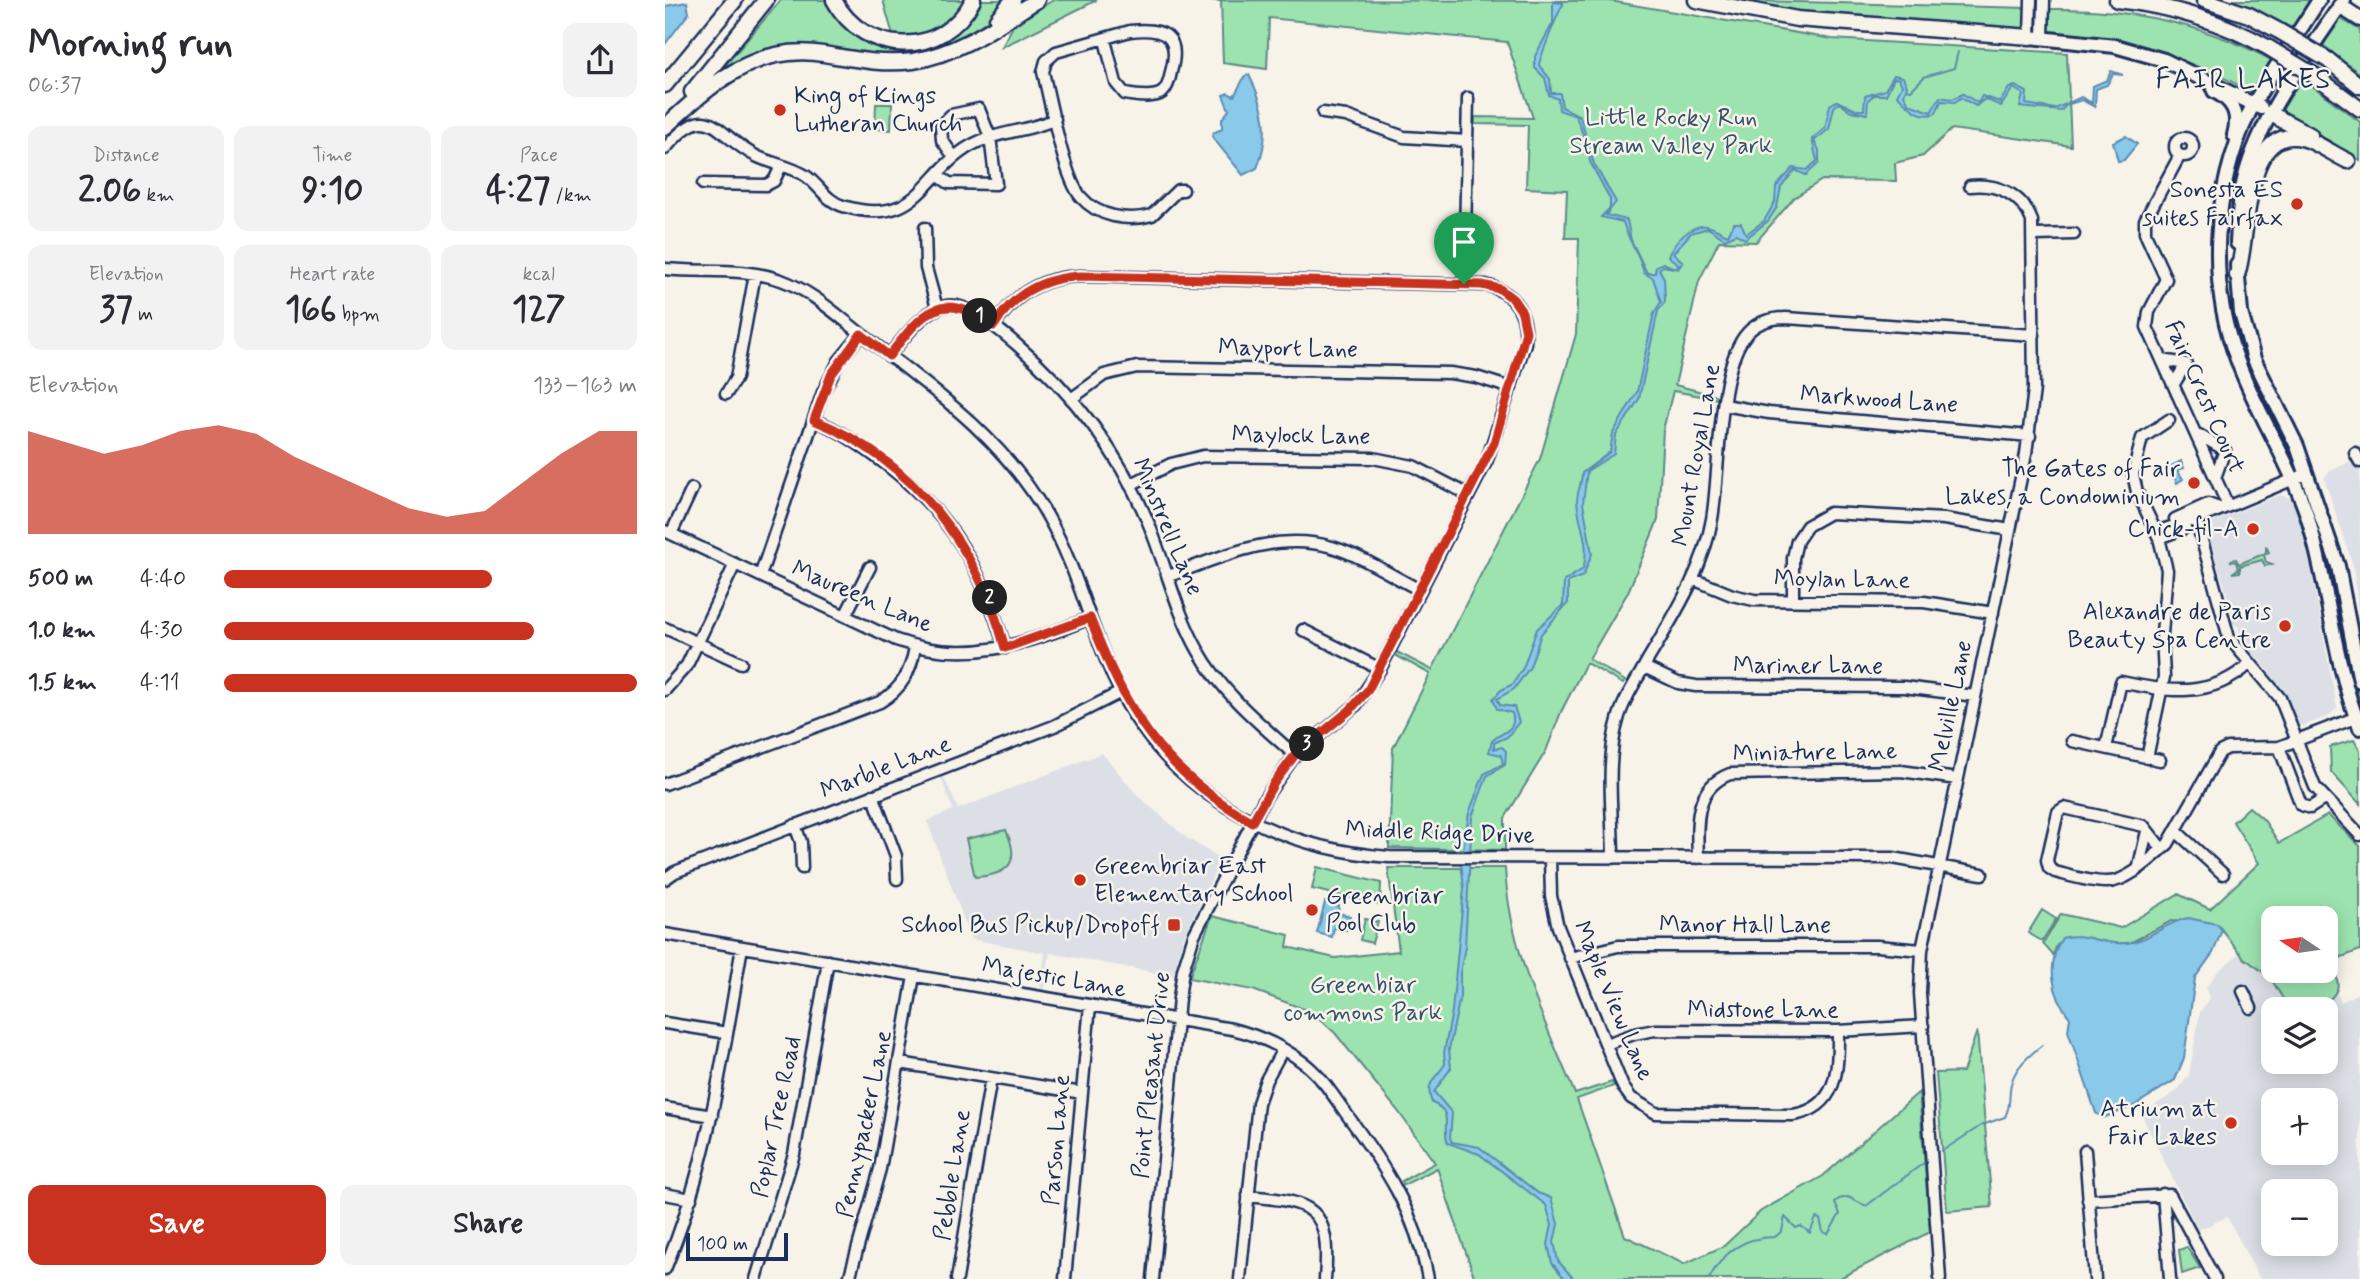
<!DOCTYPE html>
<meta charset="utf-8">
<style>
:root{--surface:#fff;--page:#f2f2f3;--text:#2b2b33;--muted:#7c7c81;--accent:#c8321e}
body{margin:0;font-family:Mynerve,sans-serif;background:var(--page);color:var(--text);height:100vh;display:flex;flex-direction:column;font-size:26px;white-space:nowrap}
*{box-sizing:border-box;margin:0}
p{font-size:23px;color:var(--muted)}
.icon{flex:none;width:38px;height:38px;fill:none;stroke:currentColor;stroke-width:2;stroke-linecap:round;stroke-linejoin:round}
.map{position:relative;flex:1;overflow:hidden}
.side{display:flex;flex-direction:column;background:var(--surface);width:665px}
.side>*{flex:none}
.needle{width:46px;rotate:283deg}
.fabs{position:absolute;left:1596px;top:906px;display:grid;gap:14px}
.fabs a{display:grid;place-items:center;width:77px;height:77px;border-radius:14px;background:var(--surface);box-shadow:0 4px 18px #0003;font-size:35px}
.scale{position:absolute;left:21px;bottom:18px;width:102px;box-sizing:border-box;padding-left:7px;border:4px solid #1b2f5e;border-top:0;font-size:19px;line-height:24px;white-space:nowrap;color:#1b2f5e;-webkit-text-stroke:5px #f7f3e8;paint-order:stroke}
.pin{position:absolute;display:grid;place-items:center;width:60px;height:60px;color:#fff;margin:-72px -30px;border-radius:50% 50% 50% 0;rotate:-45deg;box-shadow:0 0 7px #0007}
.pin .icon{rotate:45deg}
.km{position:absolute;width:35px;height:35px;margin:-18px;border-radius:50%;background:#222;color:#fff;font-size:19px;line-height:35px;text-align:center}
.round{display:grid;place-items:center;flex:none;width:74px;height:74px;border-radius:14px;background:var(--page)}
.headline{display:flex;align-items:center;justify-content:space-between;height:119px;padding:0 28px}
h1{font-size:38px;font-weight:700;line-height:52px}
.figures{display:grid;grid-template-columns:repeat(3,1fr);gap:10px;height:119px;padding:7px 28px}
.figures div{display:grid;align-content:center;border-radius:14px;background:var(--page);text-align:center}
.figures b{font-size:35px;font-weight:700}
.figures small{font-size:19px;font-weight:400}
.figures p{font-size:19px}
.chart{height:196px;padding:14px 28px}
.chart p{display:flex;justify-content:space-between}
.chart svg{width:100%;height:126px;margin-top:7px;fill:var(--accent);opacity:.7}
.primary-button{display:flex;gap:14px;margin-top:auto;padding:14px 28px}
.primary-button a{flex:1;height:80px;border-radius:14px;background:var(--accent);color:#fff;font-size:28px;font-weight:700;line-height:80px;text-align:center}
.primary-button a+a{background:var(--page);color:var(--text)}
ul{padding:0 28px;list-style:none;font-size:23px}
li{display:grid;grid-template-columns:112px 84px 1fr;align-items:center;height:52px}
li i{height:18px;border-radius:9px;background:var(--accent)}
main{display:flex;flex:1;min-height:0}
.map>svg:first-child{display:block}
</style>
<main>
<section class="side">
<div class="headline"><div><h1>Morning run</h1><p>06:37</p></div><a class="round"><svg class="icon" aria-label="share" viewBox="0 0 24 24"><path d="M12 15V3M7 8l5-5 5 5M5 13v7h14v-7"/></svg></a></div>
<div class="figures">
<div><p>Distance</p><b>2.06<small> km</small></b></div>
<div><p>Time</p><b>9:10</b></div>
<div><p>Pace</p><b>4:27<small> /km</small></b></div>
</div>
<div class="figures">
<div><p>Elevation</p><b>37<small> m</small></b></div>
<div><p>Heart rate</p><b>166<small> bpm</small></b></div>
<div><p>kcal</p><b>127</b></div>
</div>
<div class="chart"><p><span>Elevation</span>133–163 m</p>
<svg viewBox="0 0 160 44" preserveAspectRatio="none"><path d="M0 44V8L10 12L20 16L30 13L40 8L50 6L60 9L70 17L80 23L90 29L100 35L110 38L120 36L130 26L140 16L150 8L160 8V44z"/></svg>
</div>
<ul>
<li><b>500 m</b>4:40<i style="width:65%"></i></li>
<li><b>1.0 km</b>4:30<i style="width:75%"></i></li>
<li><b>1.5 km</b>4:11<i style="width:100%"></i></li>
</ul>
<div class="primary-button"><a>Save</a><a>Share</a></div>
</section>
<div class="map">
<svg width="1695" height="1279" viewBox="0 0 1695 1279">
<rect width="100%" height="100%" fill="#f7f3e8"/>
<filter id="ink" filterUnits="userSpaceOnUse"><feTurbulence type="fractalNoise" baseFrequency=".0143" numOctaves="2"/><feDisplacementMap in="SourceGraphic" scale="14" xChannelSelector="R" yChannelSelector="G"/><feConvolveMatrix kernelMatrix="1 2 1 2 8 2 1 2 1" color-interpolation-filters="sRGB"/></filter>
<g filter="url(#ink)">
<path fill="#dce0e6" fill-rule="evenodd" d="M1695 456V630L1689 569 1659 478 1664 472Z
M1615 495 1627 498 1639 532 1672 708 1664 716 1638 726 1631 722 1618 692 1596 661 1579 648 1573 626 1566 623 1564 614 1567 611 1541 528 1545 523Z
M437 753 473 796 522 838 556 859 519 937 508 976 385 953 379 989 375 988 380 953 306 939 262 821 288 810 276 778 279 777 293 809Z
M1576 952 1605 977 1627 1010H1608V1062H1661V1010H1645L1671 991 1676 1002 1695 992V1279H1595L1562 1217 1533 1230 1476 1114 1512 1091 1524 1075 1535 1012 1544 999 1541 988 1553 971ZM1608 1101H1661V1153H1608ZM1608 1192H1661V1244H1608Z"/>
<path fill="#9de3af" stroke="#5c8986" stroke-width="2" fill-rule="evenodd" d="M116 0H160C194 66 283 72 314 0H342C313 35 267 62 220 57 187 53 151 43 118 46 96 49 77 58 58 68Z
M218 0H302C284 29 261 34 229 39Z
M388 0H432L337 47 348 26Z
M541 0 945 1 1167 39 1402 53 1406 146 1287 129 1258 156 1230 163 1231 181 1157 180 1129 198 1091 242 1054 241 1034 281 1010 385 1053 396V399L1008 391 998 430 993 520 963 592 924 659 960 681 958 684 921 663 896 712 881 751 840 818V850L724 848 728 748 765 674 730 655 732 652 767 670 875 459 911 334 914 238H900L902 190 861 188 863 125 810 124V117L868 118 842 42 604 18 602 69 558 63 556 1Z
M1059 0 1363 8 1362 30 1171 19Z
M1565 0H1647L1629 29Z
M1384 9C1464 8 1539 23 1610 62L1590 94C1515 52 1468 45 1384 34Z
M1674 18 1695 30V74L1658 45Z
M1637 78 1695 122V160L1616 112Z
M211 104H227L226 130 210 129Z
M1640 494 1672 590 1694 698Z
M1601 546 1604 552 1599 555 1601 562 1607 564 1600 566 1597 560 1575 566V572L1567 573 1573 569 1571 562 1565 561 1571 559 1574 564 1601 553Z
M1689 740 1695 751V804L1666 772 1665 747Z
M1584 807 1599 820 1614 843 1663 815 1695 846V950L1664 962C1668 970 1675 980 1672 989 1666 1005 1637 1015 1623 1007L1605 977 1579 958 1552 924 1506 921 1465 943 1392 945 1388 955 1378 944 1396 914 1456 928 1513 894 1545 909 1594 863 1568 822ZM1608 919H1661V971H1608Z
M341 830C356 863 344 875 310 877L301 839Z
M652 867 716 883 715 905 647 889Z
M723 868H840C844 948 879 1021 910 1094L947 1082 949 1086 912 1099 960 1236 1019 1264 1059 1246 1096 1211 1158 1176 1254 1092 1265 1232 1173 1279H810L772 1168 739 1185 737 1181 770 1163 733 1111 670 1033 647 1012 588 990 524 978 547 916 624 935 622 947 670 958 734 951Z
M1377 910 1391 919 1377 941 1363 933Z
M700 919 713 922 707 943 695 940Z
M1312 1031 1327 1207 1282 1211 1271 1073 1298 1072Z
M1522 1247 1535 1268 1517 1274 1514 1250Z"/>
<path fill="#89c9ea" stroke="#5d8bb2" stroke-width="2" d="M22 2 24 13 0 44V6Z
M888 2 898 3V5C894 9 874 61 874 65L885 79 886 93H895L897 107 915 116 929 164 951 202 941 215 962 220 966 240 982 273H990L991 266 998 263 1010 268 1014 265 1003 256C1009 243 1025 224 1042 226 1049 227 1056 233 1063 235L1069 223H1076L1081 234 1099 221 1110 202 1111 187 1128 168 1142 170 1152 161 1147 139 1160 128 1165 105 1172 101 1191 110H1199L1200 96 1220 90 1229 75 1238 77 1242 86 1239 95 1244 104 1266 112 1275 97 1287 99 1298 94 1313 103 1317 96 1335 102 1344 88 1350 86 1362 92 1361 104 1390 109 1416 97 1427 103 1428 86 1442 80 1446 71 1458 75 1448 74 1442 85 1431 89 1430 107 1417 100 1401 105 1396 111 1355 107 1358 94 1348 88 1336 106 1320 99 1311 106 1296 98 1290 102 1276 101 1271 113C1254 120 1244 106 1232 95L1237 85 1234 79 1229 78 1221 95H1209L1203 100 1202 114 1186 111 1174 103 1169 107 1164 129 1149 141 1154 150V163L1141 175 1130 170 1116 187 1112 207 1103 221 1080 239 1071 234 1060 239 1043 228 1026 233 1008 253 1018 262 1013 269 998 266 994 269 999 278 1000 302 993 311 974 399 951 435 949 454 922 471 918 503 927 554 918 576 903 582V603L876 634 865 667 849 689 832 699 835 705 849 707 854 722 842 737 829 743V749L837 747 841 751 840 765 822 776 807 817 800 947 795 973V997L784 1049 786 1068 769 1092 787 1113 785 1138 787 1142 814 1147 873 1193 886 1198 893 1224 889 1242 893 1261 909 1279H900L887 1263 883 1244 887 1225 881 1205 814 1154 783 1143C776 1126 790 1112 767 1103 759 1082 771 1079 780 1064L779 1053 787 1011 799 888 796 862 804 813 819 774 838 764 836 755 824 752 827 741C836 731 853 732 847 713L832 709 828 699 836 690 848 684 858 668 872 629 898 605 899 581 918 569C926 543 914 527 912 501 912 492 917 483 917 473L945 452 948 433 972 392 989 313 996 302 988 278 979 273C975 256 963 240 958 222L936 217 945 208V199L925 162 923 148 911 116 894 110 893 99 884 95 880 78 870 68V56L888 23Z
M584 75C600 106 606 134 592 168L578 175 548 138V133L557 129V119L564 110 558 95 563 93 569 96 580 76Z
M1461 136 1472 144 1459 160 1453 161 1448 142Z
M1516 461 1519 468 1512 470 1518 479 1512 483 1504 467Z
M660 902 674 906 673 913 685 916 681 930 669 928 667 937 652 933Z
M1523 918 1552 924 1557 930 1548 953 1530 978 1519 1058 1510 1080 1467 1107 1438 1118 1431 1113 1403 1031 1405 1018C1387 995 1381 964 1397 938 1418 931 1439 946 1462 943 1484 941 1500 922 1523 918Z"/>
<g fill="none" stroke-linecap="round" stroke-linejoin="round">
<path stroke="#5d8bb2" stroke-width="2" d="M1241 89 1246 90 1259 77 1289 68 1293 52
M1277 1151 1317 1125 1340 1117C1345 1106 1344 1102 1345 1090 1347 1069 1362 1058 1377 1045
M1044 1279C1058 1252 1078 1237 1110 1237L1117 1231 1120 1217 1131 1228 1136 1226 1145 1233 1151 1218 1155 1219 1158 1232 1163 1234 1175 1214 1170 1203 1174 1199 1183 1197 1201 1206 1260 1162"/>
<g stroke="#1b2f5e" stroke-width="15">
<path id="minor" d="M1365 37 1366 0
M1378 38 1379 0
M440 40 451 83 460 94C471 96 489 99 498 92 503 87 505 78 506 72 516 36 500 27 465 31L391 52 381 61 378 72C385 100 399 178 416 197 433 217 463 222 487 215L513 190H518
M658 113 681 116 739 137 802 141
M1510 147a9 9 0 1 1 18 0a9 9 0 1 1-18 0Z
M0 149C45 95 49 135 91 156 107 164 126 166 141 176 154 185 161 201 178 206 258 230 258 167 313 142 337 131 366 131 390 119
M1515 155 1480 220V233L1501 279 1484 312 1482 327 1563 506
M272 175 284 183 331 184 325 137 314 109 286 115 276 125 277 140 289 157
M38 184 101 185 109 181 116 166
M260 228 261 268 272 308
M1370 235 1409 234
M0 269C39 273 78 267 116 280 147 291 173 316 199 336 268 389 340 440 383 517 412 568 425 626 449 679 500 790 605 848 724 857L1228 858 1317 874
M799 284 803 98
M329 326C349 294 378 277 415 276L821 285C850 292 863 314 860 343L822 460 715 669 691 705 630 755 600 798 529 935 518 970 514 998 488 1279
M224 356C274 292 288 290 351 344 407 392 454 452 483 522 500 563 511 611 533 650 557 693 594 723 630 755
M1497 360 1521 364 1509 384
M61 394 71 378 90 274
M406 399 439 375 472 367 785 373 811 377 846 388
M1059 405 1104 413 1365 436
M149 420C177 431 198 447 222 465 288 517 317 569 340 648
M1534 435 1560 450 1551 475
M1690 453 1695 462
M465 485 506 464 538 456 708 458 748 466 804 495
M1510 519 1543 504 1557 509
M1531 519 1564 638 1615 698 1650 787 1695 835
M0 531 231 640C300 665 360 645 425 618
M1491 532 1540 516 1641 474
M6 534 27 489
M1494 538 1520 528
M95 576 158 392 174 361 196 334
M504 576C556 557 609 531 667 547 697 556 727 576 755 590
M1028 579 1067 595 1089 600 1259 602 1328 613
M1128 600V558L1132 541 1142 526 1165 513 1279 519 1345 530
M180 616 205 567
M0 628 76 663
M638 630 715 669
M979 667 1013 683 1031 686 1239 687 1310 696
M0 690 22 665 70 564
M1407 741 1495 760
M1614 747 1636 805 1645 808 1659 799
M1441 748 1456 682C1501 692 1547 699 1584 664
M1482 758 1499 677 1497 634 1502 570 1494 538 1472 492 1468 474 1477 438 1504 420
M0 784 215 702C237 689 246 671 250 647
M208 795 231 856 232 879
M130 825 136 842 137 868
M1512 832 1558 874
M1497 849 1479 826 1399 808 1393 812 1382 860 1384 868 1390 872C1406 876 1424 882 1441 882 1462 883 1488 857 1503 844L1555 752 1563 748 1614 747 1695 716
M885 858 886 896 893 927 958 1087 966 1098 991 1113 1128 1115C1174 1108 1173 1068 1173 1031
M948 858C948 814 940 763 953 720 958 700 971 682 981 663 1008 617 1038 572 1047 519 1055 473 1052 374 1079 337 1089 323 1104 318 1121 318L1369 335
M1033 858C1032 825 1028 788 1065 774L1236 771 1292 779
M1474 866 1482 831
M0 879 10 872 389 726 456 692
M0 934 567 1029C593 1035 617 1046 639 1063 656 1076 668 1095 680 1112 719 1165 751 1212 763 1279
M905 958 953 946H1212L1257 950
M1578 991 1586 1008
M0 1023 62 1033
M941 1044 969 1034 990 1030 1173 1031 1258 1026
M235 1063 417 1093
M0 1108 47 1116
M1420 1151 1430 1279
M0 1194 26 1199
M1498 1194 1505 1279
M583 1196C649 1202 666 1207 660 1279
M1423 1200 1505 1195 1550 1279
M0 1269C43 1166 58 1056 77 947
M91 1279 129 1154 163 961
M184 1279 215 1169 249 976
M292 1279 326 1078
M400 1279 425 1005
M575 1279 593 1103 601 1080 618 1049
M1275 1279 1255 993 1257 950 1361 454 1369 389 1367 221C1357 194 1332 183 1305 186"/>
</g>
<g stroke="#1b2f5e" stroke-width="18">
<path id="major" d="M1654 0C1631 37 1604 74 1584 113 1548 189 1542 283 1573 362 1592 413 1623 459 1641 512 1664 583 1667 658 1695 728
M1365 37 1450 46 1499 60 1596 108
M1549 91C1568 101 1575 113 1569 135
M1572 243C1573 225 1574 207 1577 189 1589 124 1642 55 1679 0
M1572 265 1576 313 1589 359 1632 446 1673 566 1695 681"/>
</g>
<g stroke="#1b2f5e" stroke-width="19">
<path id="highway" d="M169 0C199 57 278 59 308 0
M1031 0 1132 19 1365 37
M1452 0C1506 6 1556 21 1604 48
M1539 0 1584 15 1614 31
M1675 6 1695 19
M332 19 348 0
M1663 60 1695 86
M1652 77 1695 109
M0 85 70 0
M27 92 101 0
M1606 114 1645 135
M0 127C45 85 91 43 158 54 189 59 217 65 248 61 294 54 334 24 372 0
M1572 275C1584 242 1577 135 1629 137 1646 137 1667 154 1683 161"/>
</g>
<use href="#minor" stroke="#f7f3e8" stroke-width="10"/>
<use href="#major" stroke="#f7f3e8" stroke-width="12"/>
<use href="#highway" stroke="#f7f3e8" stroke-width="14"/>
<g stroke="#1b2f5e" stroke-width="19" stroke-linecap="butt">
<path id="highway-bridge" d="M1614 31 1663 60
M1604 48 1652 77"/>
</g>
<use href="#highway-bridge" stroke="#f7f3e8" stroke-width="14"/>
</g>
</g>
<g fill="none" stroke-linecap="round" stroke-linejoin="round" filter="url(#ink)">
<g stroke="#fff" stroke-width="14">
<path id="route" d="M415 276 817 285 835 289 848 299 857 312 861 332 829 443 703 690 685 710 630 755 609 783 587 822C496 770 462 713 425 618L340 648C313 547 248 460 149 420L166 375 196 334 224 356C258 312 276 288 329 326 348 294 378 278 415 276Z"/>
</g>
<use href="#route" stroke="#c8321e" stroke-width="9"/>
</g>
<g fill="#c8321e" stroke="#f7f3e8" stroke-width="2.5">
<circle cx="115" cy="110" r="7"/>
<circle cx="1632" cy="204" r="7"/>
<circle cx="1529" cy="483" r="7"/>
<circle cx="1588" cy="529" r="7"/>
<circle cx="1620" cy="626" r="7"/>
<circle cx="415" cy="880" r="7"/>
<circle cx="647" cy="910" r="7"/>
<rect x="502" y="918" width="14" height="14" rx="3.5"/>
<circle cx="1566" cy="1123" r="7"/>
</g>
<g text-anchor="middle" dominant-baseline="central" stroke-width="5" stroke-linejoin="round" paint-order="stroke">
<g font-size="24" fill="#1b2f5e" stroke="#f7f3e8" text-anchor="end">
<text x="129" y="96" text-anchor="start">King of Kings<tspan x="129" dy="28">Lutheran Church</tspan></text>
<text x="1618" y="190">Sonesta ES<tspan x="1618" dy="28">suites Fairfax</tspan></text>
<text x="1515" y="469">The Gates of Fair<tspan x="1515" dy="28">Lakes, a Condominium</tspan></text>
<text x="1574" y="529">Chick-fil-A</text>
<text x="1606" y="612">Alexandre de Paris<tspan x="1606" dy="28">Beauty Spa Centre</tspan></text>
<text x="429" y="866" text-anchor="start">Greenbriar East<tspan x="429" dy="28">Elementary School</tspan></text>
<text x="661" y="896" text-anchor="start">Greenbriar<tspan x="661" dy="28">Pool Club</tspan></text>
<text x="495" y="925">School Bus Pickup/Dropoff</text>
<text x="1552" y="1109">Atrium at<tspan x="1552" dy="28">Fair Lakes</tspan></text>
</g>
<g font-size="24" fill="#35536e" stroke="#f7f3e8">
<text x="1006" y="118">Little Rocky Run<tspan x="1006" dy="28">Stream Valley Park</tspan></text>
<text x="698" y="985">Greenbiar<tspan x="698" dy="28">commons Park</tspan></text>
</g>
<g font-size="24" fill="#1b2f5e" stroke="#f7f3e8">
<text transform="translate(623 349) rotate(1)">Mayport Lane</text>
<text transform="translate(1539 397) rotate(66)">Fair Crest Court</text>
<text transform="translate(1214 400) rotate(4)">Markwood Lane</text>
<text transform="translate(636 436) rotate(1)">Maylock Lane</text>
<text transform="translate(1032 455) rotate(-80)">Mount Royal Lane</text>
<text transform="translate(502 527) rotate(67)">Minstrell Lane</text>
<text transform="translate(1177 580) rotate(1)">Moylan Lane</text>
<text transform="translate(197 597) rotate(23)">Maureen Lane</text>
<text x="1143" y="666">Mariner Lane</text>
<text transform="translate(1286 706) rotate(-78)">Melville Lane</text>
<text transform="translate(1150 753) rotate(-1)">Miniature Lane</text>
<text transform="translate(221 768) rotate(-21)">Marble Lane</text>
<text transform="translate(775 833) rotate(2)">Middle Ridge Drive</text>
<text x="1080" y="925">Manor Hall Lane</text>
<text transform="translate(389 978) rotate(10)">Majestic Lane</text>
<text transform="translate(948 1001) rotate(67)">Maple View Lane</text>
<text x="1098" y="1010">Midstone Lane</text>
<text transform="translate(487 1075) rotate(-84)">Point Pleasant Drive</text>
<text transform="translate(112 1117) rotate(-78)">Poplar Tree Road</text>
<text transform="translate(200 1124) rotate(-78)">Pennypacker Lane</text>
<text transform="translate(392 1140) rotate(-85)">Parson Lane</text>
<text transform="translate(288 1175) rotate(-81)">Pebble Lane</text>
</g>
<g font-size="28" letter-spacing="2" fill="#1b2f5e" stroke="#f7f3e8">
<text x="1579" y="80">FAIR LAKES</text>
</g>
</g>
</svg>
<div class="fabs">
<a><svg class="needle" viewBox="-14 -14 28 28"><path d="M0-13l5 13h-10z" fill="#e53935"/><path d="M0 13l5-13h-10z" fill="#7c7c81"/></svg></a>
<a><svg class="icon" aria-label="layers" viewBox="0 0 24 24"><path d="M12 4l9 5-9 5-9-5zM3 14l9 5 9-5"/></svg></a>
<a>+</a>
<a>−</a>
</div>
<div class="scale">100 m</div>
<div class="pin" style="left:799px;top:284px;background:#1e9e55"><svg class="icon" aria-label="arrive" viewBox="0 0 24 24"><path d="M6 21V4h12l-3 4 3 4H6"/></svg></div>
<b class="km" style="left:315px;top:316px">1</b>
<b class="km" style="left:325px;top:598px">2</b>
<b class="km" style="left:642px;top:744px">3</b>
</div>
</main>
